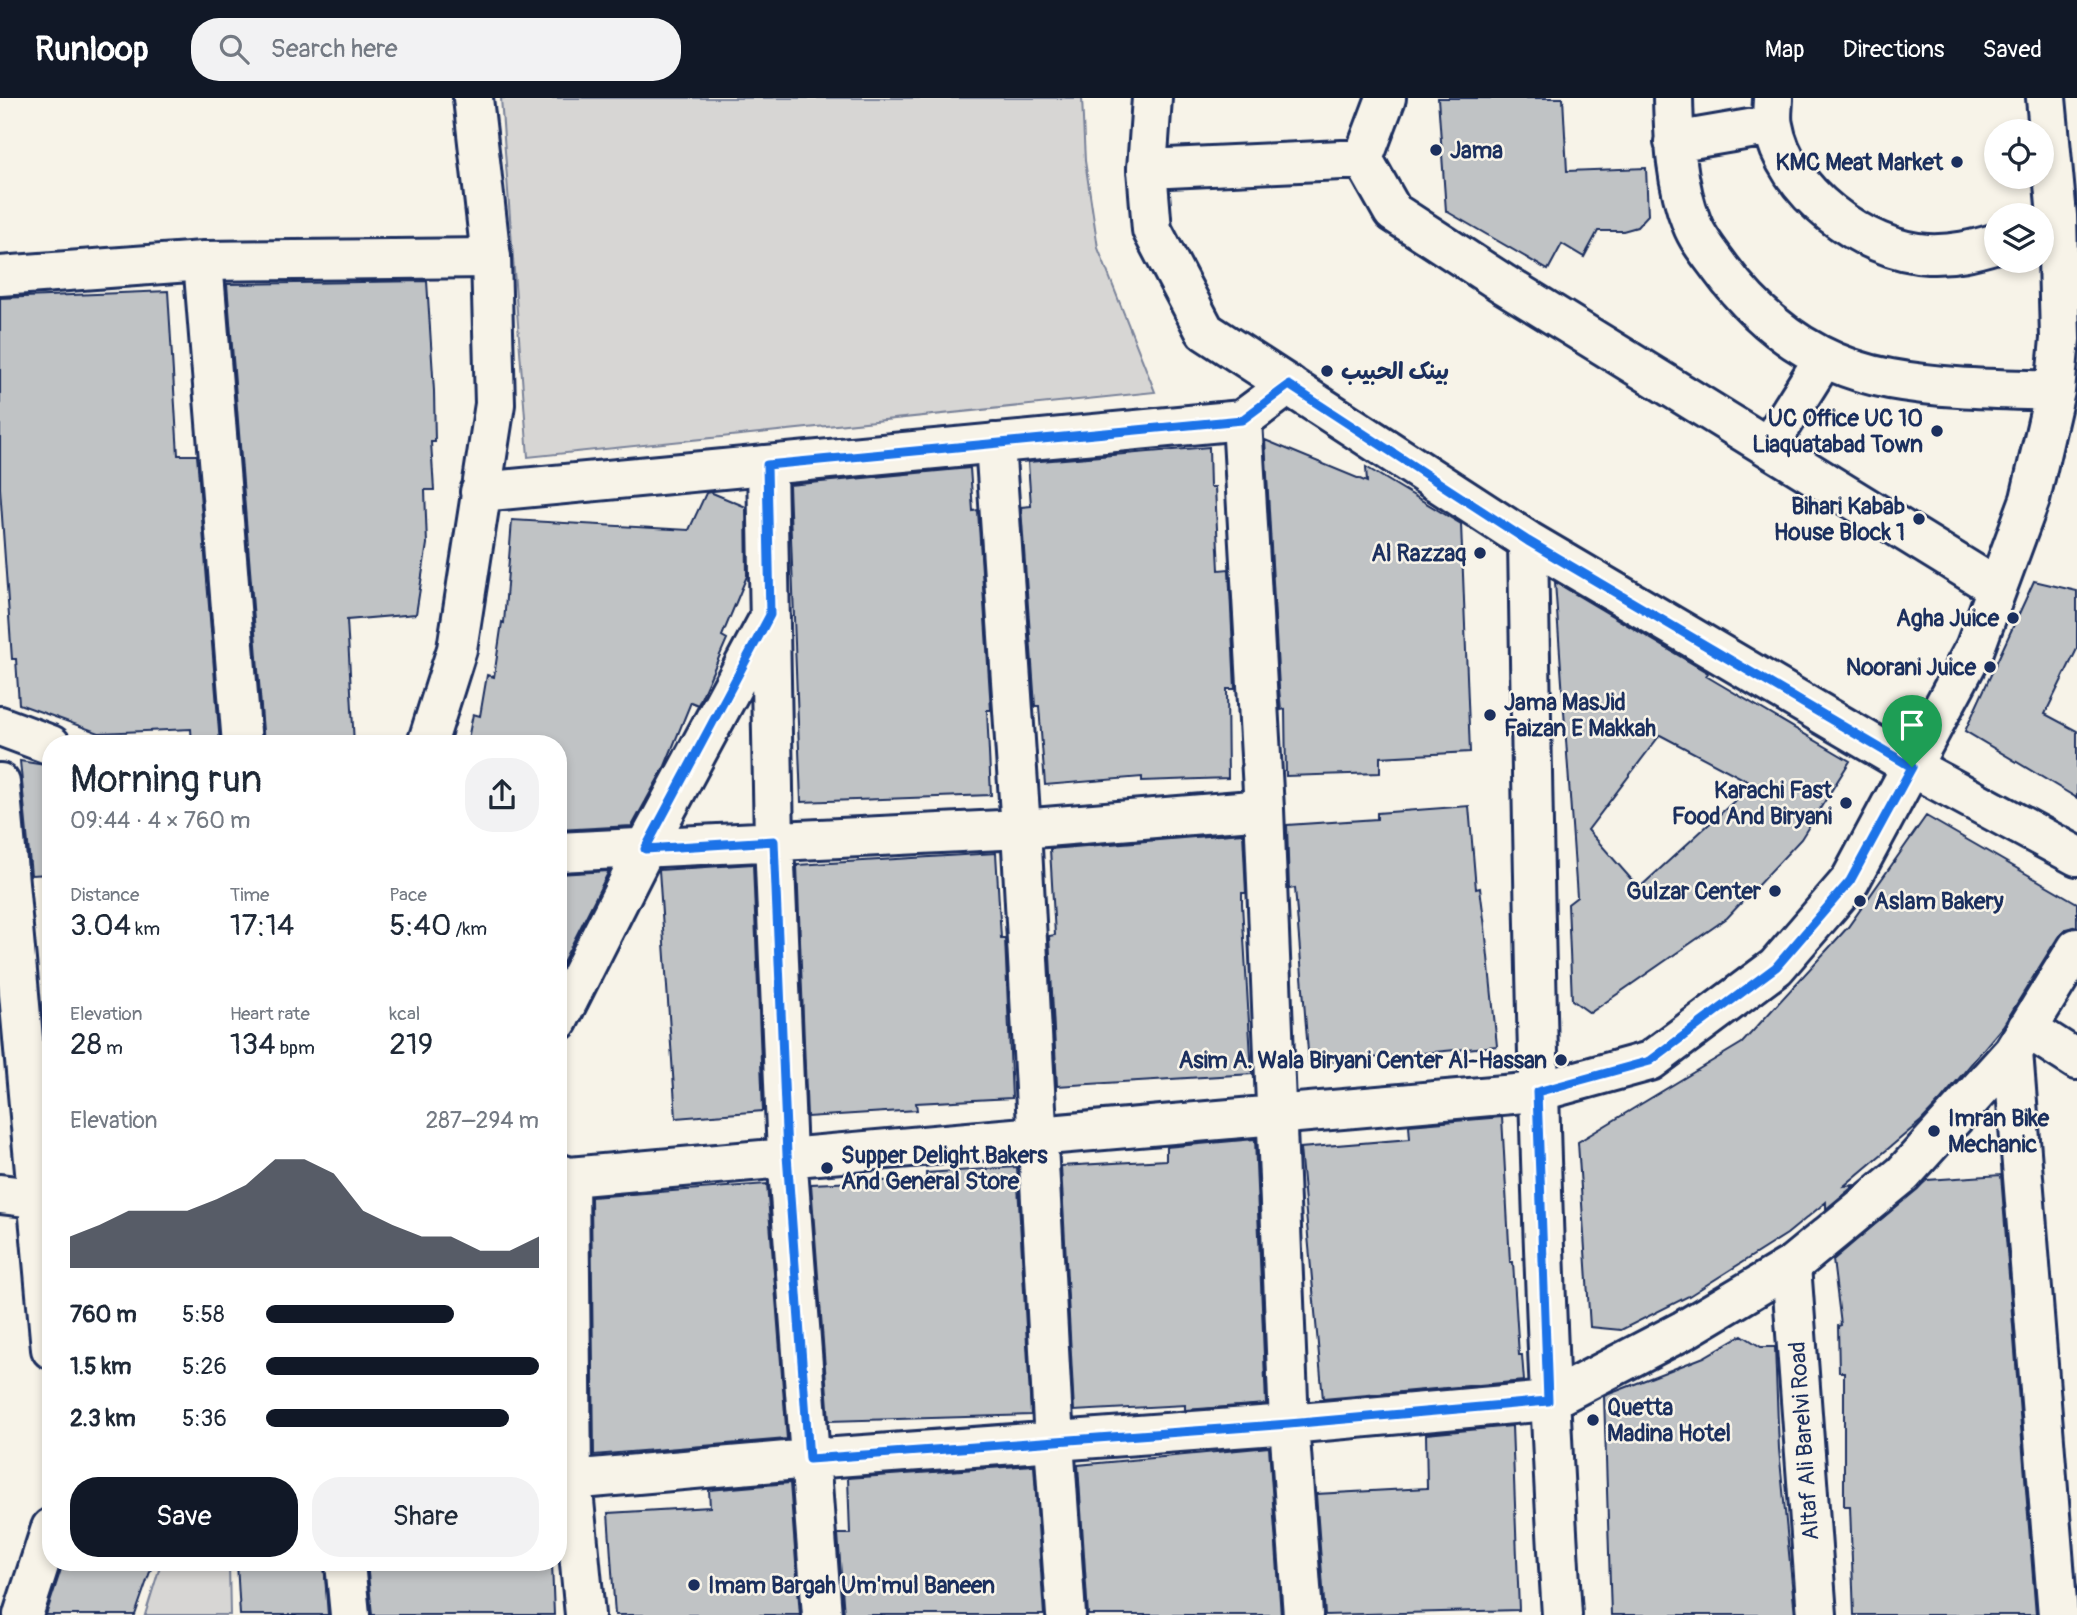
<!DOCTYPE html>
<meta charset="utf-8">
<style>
:root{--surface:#fff;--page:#f2f2f3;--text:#1f2937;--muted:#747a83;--accent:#111827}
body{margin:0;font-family:Pangolin,"Playpen Sans Arabic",sans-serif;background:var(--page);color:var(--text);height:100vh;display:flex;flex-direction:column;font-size:26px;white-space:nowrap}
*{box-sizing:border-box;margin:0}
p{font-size:23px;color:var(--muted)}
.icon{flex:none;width:38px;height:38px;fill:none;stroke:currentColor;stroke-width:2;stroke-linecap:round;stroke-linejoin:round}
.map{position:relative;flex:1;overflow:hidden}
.details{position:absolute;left:42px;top:637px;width:525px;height:836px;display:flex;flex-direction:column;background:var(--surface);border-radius:28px;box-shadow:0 4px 10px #0003}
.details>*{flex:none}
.fabs{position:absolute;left:1984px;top:21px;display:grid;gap:14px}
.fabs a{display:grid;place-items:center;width:70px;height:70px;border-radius:50%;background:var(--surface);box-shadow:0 4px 10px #0003;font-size:35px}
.pin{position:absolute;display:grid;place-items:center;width:60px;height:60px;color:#fff;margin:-72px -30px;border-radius:50% 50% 50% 0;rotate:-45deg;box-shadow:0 0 7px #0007}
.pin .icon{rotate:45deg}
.round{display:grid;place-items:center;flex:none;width:74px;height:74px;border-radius:28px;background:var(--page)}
.overview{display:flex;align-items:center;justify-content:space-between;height:119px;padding:0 28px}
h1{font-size:38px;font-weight:600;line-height:52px}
.metrics{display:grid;grid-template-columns:repeat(3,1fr);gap:10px;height:119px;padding:7px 28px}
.metrics div{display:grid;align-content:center}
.metrics b{font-size:30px;font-weight:600}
.metrics small{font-size:19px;font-weight:400}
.metrics p{font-size:19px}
.chart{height:196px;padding:14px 28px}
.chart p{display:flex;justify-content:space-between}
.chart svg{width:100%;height:126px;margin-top:7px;fill:var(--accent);opacity:.7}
.cta{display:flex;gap:14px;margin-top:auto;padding:14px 28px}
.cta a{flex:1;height:80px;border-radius:28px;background:var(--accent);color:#fff;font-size:28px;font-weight:600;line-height:80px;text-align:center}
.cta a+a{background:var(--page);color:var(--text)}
ul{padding:0 28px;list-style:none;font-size:23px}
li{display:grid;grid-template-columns:112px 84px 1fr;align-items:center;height:52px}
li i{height:18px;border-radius:9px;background:var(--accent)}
header{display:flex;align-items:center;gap:42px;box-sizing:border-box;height:98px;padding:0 35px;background:var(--accent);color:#fff}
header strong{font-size:33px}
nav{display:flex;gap:38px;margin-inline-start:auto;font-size:24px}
.search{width:490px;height:63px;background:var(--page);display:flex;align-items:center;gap:18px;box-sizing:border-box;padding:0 24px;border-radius:28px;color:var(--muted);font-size:26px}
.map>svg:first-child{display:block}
</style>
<header>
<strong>Runloop</strong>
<div class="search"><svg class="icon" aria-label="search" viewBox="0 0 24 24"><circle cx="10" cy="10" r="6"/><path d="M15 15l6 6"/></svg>Search here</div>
<nav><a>Map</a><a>Directions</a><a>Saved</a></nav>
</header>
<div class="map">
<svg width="2077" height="1517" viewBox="0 0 2077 1517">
<rect width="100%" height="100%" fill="#f7f3e8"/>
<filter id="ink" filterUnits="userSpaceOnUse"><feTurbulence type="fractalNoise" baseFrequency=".0143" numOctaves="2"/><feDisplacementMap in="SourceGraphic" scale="14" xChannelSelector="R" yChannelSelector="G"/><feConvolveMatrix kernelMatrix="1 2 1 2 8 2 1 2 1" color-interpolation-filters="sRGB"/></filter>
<g filter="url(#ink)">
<path fill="#d7d6d4" stroke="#798299" stroke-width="2" d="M501 0H1082L1085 63 1098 150 1155 294 528 359Z
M161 1465H229L230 1517H145Z"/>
<path fill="#c0c3c5" stroke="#1b2f5e" stroke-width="2" fill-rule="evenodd" d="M1438 0H1563L1567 73 1646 70 1648 117 1637 129 1623 133H1598L1584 159 1562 146 1548 172 1446 113Z
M427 183 434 293 435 344H431L434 392H425L427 446 416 516 347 522 354 646H264L227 186Z
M168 193 178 357H197L220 646H192L191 631 99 635 19 606 16 561H12L0 390V200Z
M1265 342 1367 384 1366 369 1461 426 1470 654 1380 659V675L1286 678 1285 611 1281 612 1279 590Z
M1209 349 1210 389H1215L1219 472 1229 471 1235 591H1227L1228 680 1142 683V679L1045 687 1039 608H1035L1021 409 1031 408 1028 364Z
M970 370 973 413 978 412 991 612H987L991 697 801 704 789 387Z
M710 394 746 409 747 478 722 538 727 541 713 573 698 607 691 604 665 668 632 728 558 732V646H467L473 616 480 618 487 577 494 579 502 524 504 525 512 422 689 432 706 395Z
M2034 483 2077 493V551L2045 616 2077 633V700L1965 633Z
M1555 484 1708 575 1706 578 1850 663 1801 741 1727 820 1590 915 1572 902 1568 806 1577 799ZM1660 637 1753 686 1639 790 1588 732Z
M20 663 51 668V776L31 777Z
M1469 708 1476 791 1480 790 1485 829 1497 948 1309 966 1295 790 1289 791 1287 727 1377 721V715Z
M1926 718 2077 805V828L2066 831 2058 839 2003 928 1941 1002 1921 1023 1844 1088 1855 1087 1826 1111V1104L1787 1136 1689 1198 1621 1232 1590 1229 1578 1044 1742 945 1848 829Z
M1243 735 1246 795H1242V806L1252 976 1057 988 1049 838 1055 837 1050 751Z
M996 755 1001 840H1005L1012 1000 916 1005 917 1012 807 1019 797 767Z
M753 766 763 1013 676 1020 659 772Z
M609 773 558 874V776Z
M1502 1019 1510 1164H1513L1519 1257H1522L1524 1283 1323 1301 1300 1050 1410 1041 1409 1027Z
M1255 1041 1266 1306 1185 1312V1307L1074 1313 1061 1068 1166 1062V1049Z
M1017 1069 1031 1317 829 1323 811 1086 926 1081V1075Z
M2001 1077 2036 1517H1854L1850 1408H1844V1274H1839L1838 1228 1841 1227 1833 1162 1927 1082Z
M767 1086 787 1341 594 1357 591 1099Z
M1742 1237 1761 1249H1775L1779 1351 1795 1517H1611L1604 1298 1704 1259Z
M1512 1328 1519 1512 1325 1517 1316 1396 1427 1390 1426 1336Z
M1269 1349 1281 1517H1088L1078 1367Z
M1034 1367 1044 1517H844L838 1436H850L848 1380Z
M790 1385 800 1517H615L608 1415 710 1409 709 1392Z
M63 1465H153L135 1517H46Z
M237 1465H324L328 1517H240Z
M367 1465H552L554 1517H372Z"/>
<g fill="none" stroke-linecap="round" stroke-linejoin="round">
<g stroke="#1b2f5e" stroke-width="44">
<path id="street" d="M1386 0 1363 61 1393 114 1502 185 1997 490
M1673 0C1674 42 1676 87 1692 126 1698 142 1711 157 1721 171 1763 228 1819 268 1890 281 1945 291 2000 291 2055 293
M1773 0C1773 8 1771 19 1773 27 1784 93 1864 153 1928 156 1953 157 1974 152 1997 145
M1674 44 1773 27
M1147 71 1363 61
M203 163 242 646
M0 178 203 163 491 160
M1242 322 1264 711 1289 1326 1303 1517
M995 345 1021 731 1054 1344 1066 1517
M1768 349 1824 260
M767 367 774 743 787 1057 822 1517
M0 628 51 647
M0 685 51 1251
M558 754 1021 731 1264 711
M558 923 645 751 770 519
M2027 930 2077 962
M2013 954 2058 1517
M558 1075 569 1079 1537 994 1650 963 1776 869 1850 783 1975 550 2030 401 2055 293 2060 241 2057 118 2046 0
M569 1079 572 1382 585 1517
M0 1096 51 1102
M1791 1168 1817 1517
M558 1383 809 1361 1289 1326 1548 1303 1684 1232 1791 1168 1903 1076 2013 954 2077 850
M345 1465 350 1517"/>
</g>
<g stroke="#1b2f5e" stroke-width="44">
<path id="secondary" d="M1152 0 1147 71 1152 132 1205 233 1528 443 1912 669 2077 758
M480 394 1242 322 1289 287
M1528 443C1534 801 1539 1159 1562 1517
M427 646 457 551 495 306 491 160 473 0
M23 1517 51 1430"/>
</g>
<use href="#street" stroke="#f7f3e8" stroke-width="38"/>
<use href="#secondary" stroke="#f7f3e8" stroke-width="38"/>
</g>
</g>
<g fill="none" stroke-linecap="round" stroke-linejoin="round" filter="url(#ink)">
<g stroke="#fff" stroke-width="14">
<path id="route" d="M1289 287 1528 443 1912 669 1850 783 1776 869 1650 963 1537 994 1548 1303 1289 1326 809 1361 787 1057 774 743 645 751 770 517 767 367 1242 322Z"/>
</g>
<use href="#route" stroke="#1a73e8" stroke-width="9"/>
</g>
<g fill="#1b2f5e" stroke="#f7f3e8" stroke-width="2.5">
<circle cx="1436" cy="52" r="7"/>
<circle cx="1957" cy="64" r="7"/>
<circle cx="1327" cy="273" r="7"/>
<circle cx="1937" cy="333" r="7"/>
<circle cx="1919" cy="421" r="7"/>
<circle cx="1480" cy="455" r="7"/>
<circle cx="2013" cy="520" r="7"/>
<circle cx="1990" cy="569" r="7"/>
<circle cx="1490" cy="617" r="7"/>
<circle cx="1846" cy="705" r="7"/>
<circle cx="1775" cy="793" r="7"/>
<circle cx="1860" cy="803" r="7"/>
<circle cx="1561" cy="962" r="7"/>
<circle cx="1934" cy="1033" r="7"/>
<circle cx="827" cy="1070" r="7"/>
<circle cx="1593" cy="1322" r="7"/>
<circle cx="694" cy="1487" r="7"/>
</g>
<g text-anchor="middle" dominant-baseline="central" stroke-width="5" stroke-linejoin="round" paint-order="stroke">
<g font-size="23" font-weight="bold" fill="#1b2f5e" stroke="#f7f3e8" text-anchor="end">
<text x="1450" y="52" text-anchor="start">Jama</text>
<text x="1943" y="64">KMC Meat Market</text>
<text x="1341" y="273" text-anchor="start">بينک الحبيب</text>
<text x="1923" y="320">UC Office UC 10<tspan x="1923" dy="26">Liaquatabad Town</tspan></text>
<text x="1905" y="408">Bihari Kabab<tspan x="1905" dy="26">House Block 1</tspan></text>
<text x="1466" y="455">Al Razzaq</text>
<text x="1999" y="520">Agha Juice</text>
<text x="1976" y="569">Noorani Juice</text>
<text x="1504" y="604" text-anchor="start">Jama MasJid<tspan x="1504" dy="26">Faizan E Makkah</tspan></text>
<text x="1832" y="692">Karachi Fast<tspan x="1832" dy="26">Food And Biryani</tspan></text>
<text x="1761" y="793">Gulzar Center</text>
<text x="1874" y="803" text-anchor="start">Aslam Bakery</text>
<text x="1547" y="962">Asim A. Wala Biryani Center Al-Hassan</text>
<text x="1948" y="1020" text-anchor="start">Imran Bike<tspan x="1948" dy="26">Mechanic</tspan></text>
<text x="841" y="1057" text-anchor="start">Supper Delight Bakers<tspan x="841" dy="26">And General Store</tspan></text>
<text x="1607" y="1309" text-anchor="start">Quetta<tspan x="1607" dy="26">Madina Hotel</tspan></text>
<text x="708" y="1487" text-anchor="start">Imam Bargah Um'mul Baneen</text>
</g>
<g font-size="23" fill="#1b2f5e" stroke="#f7f3e8">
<text transform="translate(1804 1343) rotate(-94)">Altaf Ali Barelvi Road</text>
</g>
</g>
</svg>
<div class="fabs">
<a><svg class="icon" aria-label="locate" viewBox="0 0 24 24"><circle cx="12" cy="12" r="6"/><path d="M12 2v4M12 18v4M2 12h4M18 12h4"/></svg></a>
<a><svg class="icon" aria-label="layers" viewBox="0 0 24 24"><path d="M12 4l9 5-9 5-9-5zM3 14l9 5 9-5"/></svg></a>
</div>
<div class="pin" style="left:1912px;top:669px;background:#1e9e55"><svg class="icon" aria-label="arrive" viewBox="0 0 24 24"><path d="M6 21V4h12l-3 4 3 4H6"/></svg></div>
<section class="details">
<div class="overview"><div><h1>Morning run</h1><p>09:44 · 4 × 760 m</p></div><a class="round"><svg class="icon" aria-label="share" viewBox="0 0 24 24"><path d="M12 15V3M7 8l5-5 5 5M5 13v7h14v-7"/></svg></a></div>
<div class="metrics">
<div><p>Distance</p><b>3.04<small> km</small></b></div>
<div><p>Time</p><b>17:14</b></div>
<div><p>Pace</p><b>5:40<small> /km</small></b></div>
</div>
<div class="metrics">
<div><p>Elevation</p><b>28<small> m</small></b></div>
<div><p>Heart rate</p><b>134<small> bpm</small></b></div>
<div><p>kcal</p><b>219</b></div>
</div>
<div class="chart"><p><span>Elevation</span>287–294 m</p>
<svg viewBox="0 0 160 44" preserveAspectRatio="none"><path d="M0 44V33L10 29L20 24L30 24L40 24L50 20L60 15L70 6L80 6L90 11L100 24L110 29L120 33L130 33L140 38L150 38L160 33V44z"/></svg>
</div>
<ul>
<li><b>760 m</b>5:58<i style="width:69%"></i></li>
<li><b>1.5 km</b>5:26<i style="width:100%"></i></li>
<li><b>2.3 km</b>5:36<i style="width:89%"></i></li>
</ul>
<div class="cta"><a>Save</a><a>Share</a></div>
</section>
</div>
